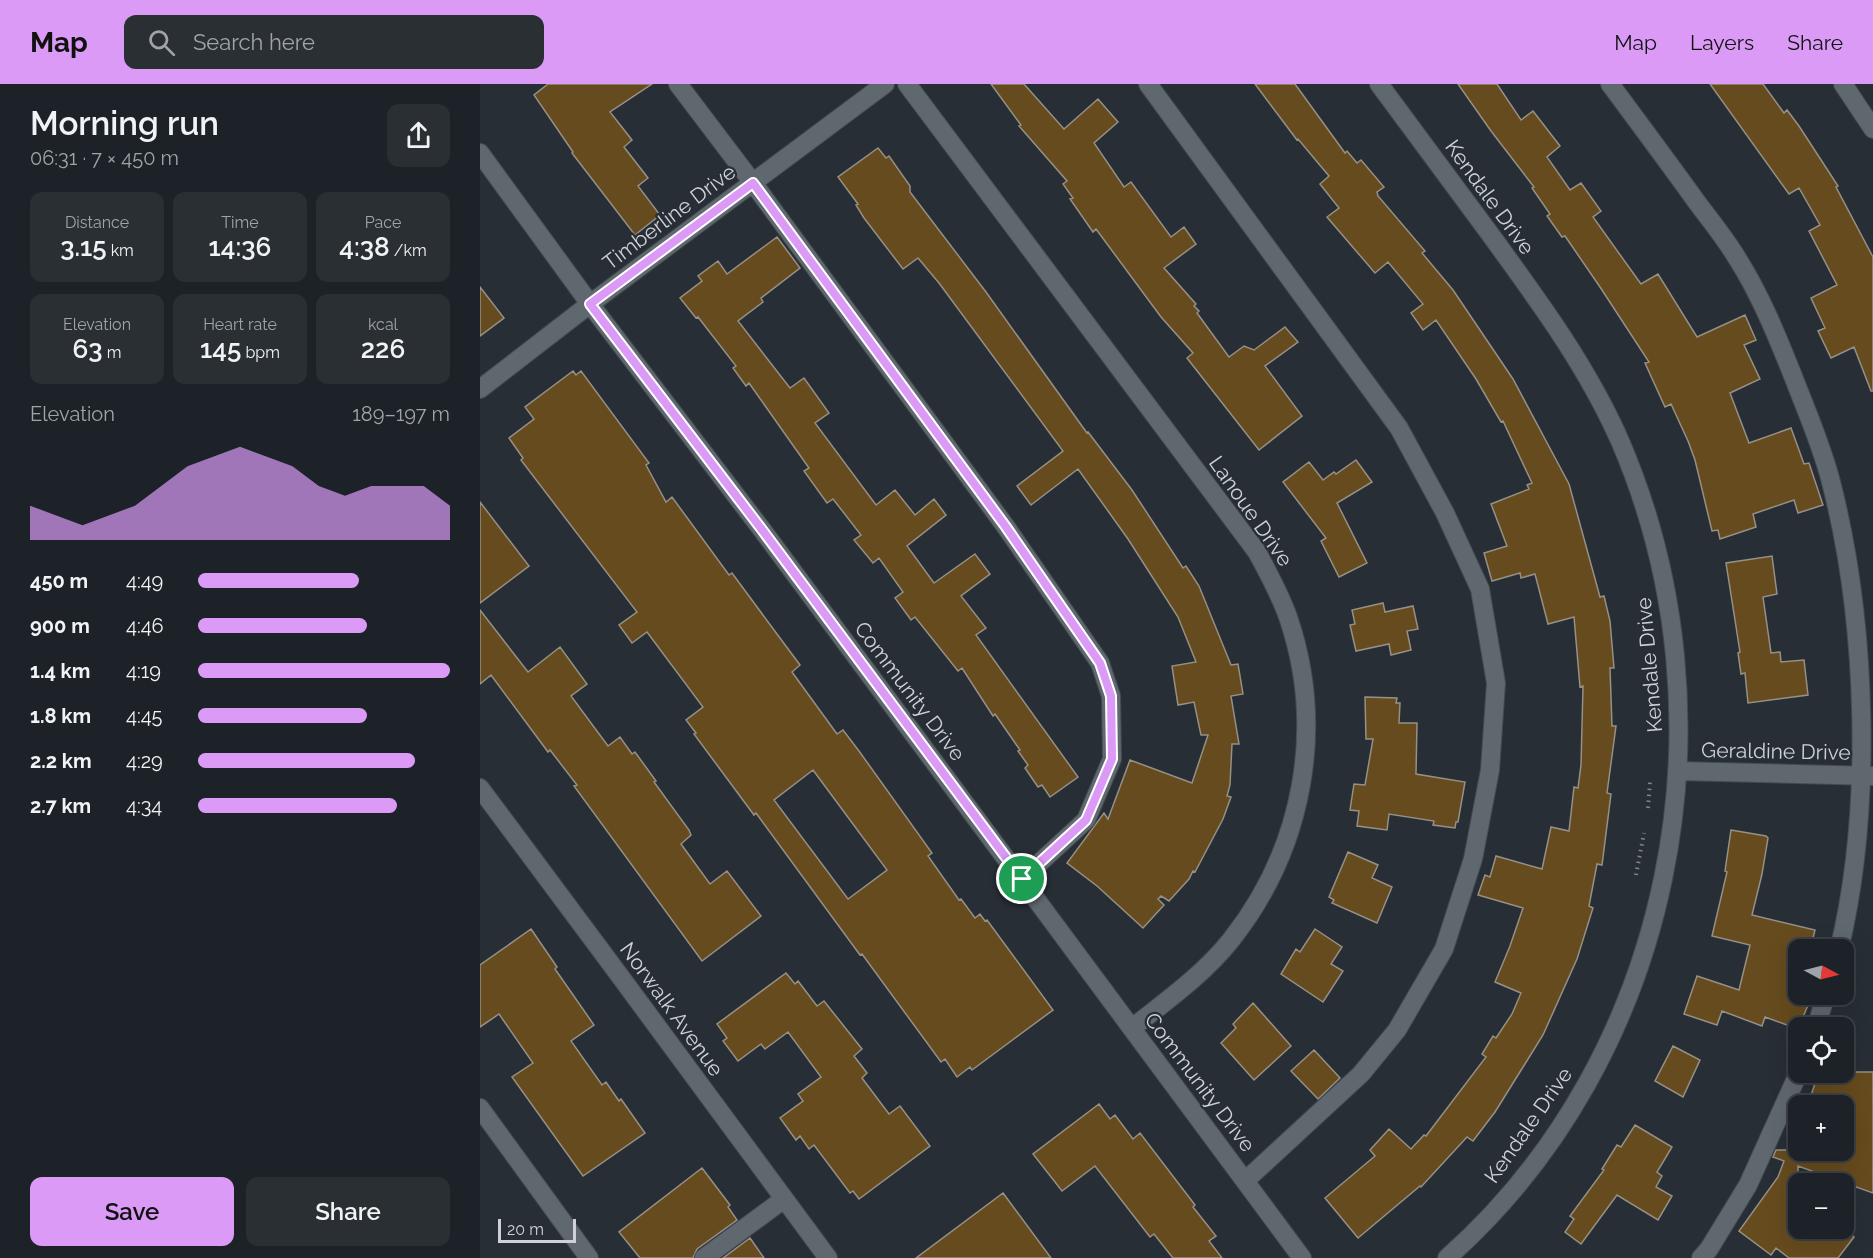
<!DOCTYPE html>
<meta charset="utf-8">
<style>
:root{--surface:#1d2228;--page:#2a2f34;--text:#f1f3f6;--muted:#a0a4a8;--line:#3b3f45;--accent:#da9af6}
body{margin:0;font-family:Raleway,sans-serif;background:var(--page);color:var(--text);height:100vh;display:flex;flex-direction:column;font-size:22px;white-space:nowrap}
*{box-sizing:border-box;margin:0}
p{font-size:20px;color:var(--muted)}
.icon{flex:none;width:33px;height:33px;fill:none;stroke:currentColor;stroke-width:2;stroke-linecap:round;stroke-linejoin:round}
.map{position:relative;flex:1;overflow:hidden}
.panel{display:flex;flex-direction:column;background:var(--surface);width:480px}
.panel>*{flex:none}
.needle{width:39px;rotate:97deg}
.buttons{position:absolute;left:1308px;top:855px;display:grid;gap:12px}
.buttons a{display:grid;place-items:center;width:66px;height:66px;border-radius:12px;background:var(--surface);box-shadow:0 6px 24px #0002,0 0 0 2px var(--line);font-size:30px}
.scale{position:absolute;left:18px;bottom:15px;width:78px;box-sizing:border-box;padding-left:6px;border:3px solid #ced2d7;border-top:0;font-size:16px;line-height:21px;white-space:nowrap;color:#ced2d7;-webkit-text-stroke:4px #272e35;paint-order:stroke}
.pin{position:absolute;display:grid;place-items:center;width:51px;height:51px;color:#fff;margin:-26px;border:3px solid #fff;border-radius:50%;box-shadow:0 2px 6px #0007}
.round{display:grid;place-items:center;flex:none;width:63px;height:63px;border-radius:12px;background:var(--page)}
.summary{display:flex;align-items:center;justify-content:space-between;height:102px;padding:0 30px}
h1{font-size:33px;font-weight:600;line-height:45px}
.stats{display:grid;grid-template-columns:repeat(3,1fr);gap:9px;height:102px;padding:6px 30px}
.stats div{display:grid;align-content:center;border-radius:12px;background:var(--page);text-align:center}
.stats b{font-size:26px;font-weight:600}
.stats small{font-size:16px;font-weight:400}
.stats p{font-size:16px}
.chart{height:168px;padding:12px 30px}
.chart p{display:flex;justify-content:space-between}
.chart svg{width:100%;height:108px;margin-top:6px;fill:var(--accent);opacity:.7}
.button{display:flex;gap:12px;margin-top:auto;padding:12px 30px}
.button a{flex:1;height:69px;border-radius:12px;background:var(--accent);color:#111;font-size:24px;font-weight:600;line-height:69px;text-align:center}
.button a+a{background:var(--page);color:var(--text)}
ul{padding:0 30px;list-style:none;font-size:20px}
li{display:grid;grid-template-columns:96px 72px 1fr;align-items:center;height:45px}
li i{height:15px;border-radius:8px;background:var(--accent)}
header{display:flex;align-items:center;gap:36px;box-sizing:border-box;height:84px;padding:0 30px;background:var(--accent);color:#111}
header strong{font-size:28px}
nav{display:flex;gap:33px;margin-inline-start:auto;font-size:21px}
.search{width:420px;height:54px;background:var(--page);display:flex;align-items:center;gap:15px;box-sizing:border-box;padding:0 21px;border-radius:12px;color:var(--muted);font-size:22px}
main{display:flex;flex:1;min-height:0}
.map>svg:first-child{display:block}
</style>
<header>
<strong>Map</strong>
<div class="search"><svg class="icon" aria-label="search" viewBox="0 0 24 24"><circle cx="10" cy="10" r="6"/><path d="M15 15l6 6"/></svg>Search here</div>
<nav><a>Map</a><a>Layers</a><a>Share</a></nav>
</header>
<main>
<section class="panel">
<div class="summary"><div><h1>Morning run</h1><p>06:31 · 7 × 450 m</p></div><a class="round"><svg class="icon" aria-label="share" viewBox="0 0 24 24"><path d="M12 15V3M7 8l5-5 5 5M5 13v7h14v-7"/></svg></a></div>
<div class="stats">
<div><p>Distance</p><b>3.15<small> km</small></b></div>
<div><p>Time</p><b>14:36</b></div>
<div><p>Pace</p><b>4:38<small> /km</small></b></div>
</div>
<div class="stats">
<div><p>Elevation</p><b>63<small> m</small></b></div>
<div><p>Heart rate</p><b>145<small> bpm</small></b></div>
<div><p>kcal</p><b>226</b></div>
</div>
<div class="chart"><p><span>Elevation</span>189–197 m</p>
<svg viewBox="0 0 160 44" preserveAspectRatio="none"><path d="M0 44V30L10 34L20 38L30 34L40 30L50 22L60 14L70 10L80 6L90 10L100 14L110 22L120 26L130 22L140 22L150 22L160 30V44z"/></svg>
</div>
<ul>
<li><b>450 m</b>4:49<i style="width:64%"></i></li>
<li><b>900 m</b>4:46<i style="width:67%"></i></li>
<li><b>1.4 km</b>4:19<i style="width:100%"></i></li>
<li><b>1.8 km</b>4:45<i style="width:67%"></i></li>
<li><b>2.2 km</b>4:29<i style="width:86%"></i></li>
<li><b>2.7 km</b>4:34<i style="width:79%"></i></li>
</ul>
<div class="button"><a>Save</a><a>Share</a></div>
</section>
<div class="map">
<svg width="1393" height="1174" viewBox="0 0 1393 1174">
<rect width="100%" height="100%" fill="#272e35"/>
<path fill="#664b1e" stroke="#969086" stroke-width="1.5" fill-rule="evenodd" d="M68 0H172L130 28 152 56 144 63 168 94 158 102 180 131 155 151 92 69 93 68 54 11Z
M511 0H544L584 45 618 15 638 38 614 59 644 103 651 98 691 153 704 143 716 160 684 184 716 220 714 222 719 227 717 229 749 273 764 262 774 266 805 243 818 258 785 282 822 332 779 366 707 274 713 269 681 233 616 145 613 148 590 115 593 114 583 100 587 97 539 42 541 41Z
M775 0H815L865 69 867 67 877 79 881 76 904 103 897 108 898 112 945 167 942 169 973 206 1033 295 1089 400 1120 513 1124 512 1130 537 1134 584H1130L1132 642H1136L1127 709 1131 710 1122 781 1117 780 1109 822 1113 824 1097 875 1063 951 1015 1028 993 1057 987 1053 941 1103 940 1102 878 1154 845 1114 895 1072 890 1066 909 1045 931 1065 944 1051 946 1052 1006 973 1002 970 1013 952 1016 954 1032 930 1041 909 1015 898 1030 862 1043 824 998 811 1005 791 1010 793 1016 772 1062 785 1071 743 1089 747 1094 703 1098 704 1101 681 1103 602 1100 603 1094 533 1068 540 1055 490 1041 494 1040 489 1012 497 1004 469 1027 462 1011 420 1049 405 1047 401 1052 399 1023 337 1021 338 996 295 956 236 943 246 931 229 943 220 908 178 895 189 847 133 859 124 840 100 849 92 818 55 817 56Z
M978 0H1017L1041 36 1053 27 1080 62 1067 73 1090 106 1101 99 1121 127 1113 133 1161 200 1178 190 1217 253 1265 231 1276 256 1264 261 1280 295 1250 309 1269 359 1311 344 1324 380 1329 379 1343 421 1318 429 1314 416 1273 430 1276 443 1240 455 1238 446 1232 447 1215 376 1208 357 1191 320 1185 323 1165 279 1169 278 1120 203 1085 152 1082 153 1067 132 1070 130 1052 104 1054 103 1011 47Z
M1230 0H1283L1304 29 1307 26 1319 42 1358 102 1356 103 1393 173V307H1391L1374 263 1351 274 1338 247 1345 244 1331 214 1357 201 1329 147 1340 141 1319 104 1309 110Z
M398 64 406 74 409 72 430 102V108L506 208 607 349 608 348 652 406 703 484 706 482 719 502 751 581 758 580 763 610 751 612 759 660H752L750 701 747 712 751 713 743 735 715 788 713 787 709 795 689 817 681 812 678 815 684 821 663 844 617 802 587 779 624 729 628 735 650 676 712 699 728 651H721L714 618 698 621 692 582 716 578 698 533 648 455 598 385 551 421 537 402 583 367 459 199 438 174 423 185 384 134 376 121 378 120 358 93Z
M297 153 320 184 281 214 283 218 258 237 310 304 324 294 349 329 335 339 396 421 415 406 435 431 454 415 466 431 427 462 454 499 495 470 510 490 481 512 506 544 496 551 598 693 570 713 562 701 558 703 545 684 548 681 538 667 540 666 515 630 513 632 482 584 478 587 435 533 431 536 415 514 423 508 399 474 393 479 374 456 381 451 353 415 347 419 324 387 329 384 269 299 266 302 253 284 256 282 218 233 216 234 200 214 222 197 218 192 238 177 247 190Z
M0 203 24 234 0 252Z
M93 287 96 291 101 287 169 379 166 381 186 418 192 413 249 491 252 489 297 550 320 581 312 588 357 650 363 646 379 667 452 769 448 772 479 816 481 815 495 834 500 830 505 837 507 836 573 926 492 986 490 983 477 993 465 975 461 978 382 870 380 871 276 729 274 731 214 650 216 649 206 636 223 623 167 548 152 559 139 541 157 528 41 376 43 374 29 354 54 335 45 323ZM333 686 407 786 368 815 294 716Z
M876 376 892 398 857 419 887 479 859 493 841 457 846 454 803 398 829 378 843 396 854 388 856 390Z
M0 418 49 482 0 519Z
M1292 472 1297 510 1283 513 1291 569 1300 568 1301 578 1324 576 1328 611 1268 619 1265 589 1261 590 1258 569 1260 568 1246 479Z
M903 519 905 528 933 522 938 545 927 547 931 566 911 571 909 560 876 567 870 541 875 540 872 526Z
M0 526 48 588 80 563 107 600 91 612 128 662 140 653 152 670 155 668 176 697 174 698 209 746 211 751 201 760 230 800 247 787 281 832 222 877 94 702 97 701 70 666 68 668 11 591 0 600Z
M885 613 917 614 916 619H920L919 639H937L936 690 985 698 978 738H976L975 744 953 741 954 737 909 730 907 746 877 742 879 727 870 726 874 700 885 701 893 655H886Z
M1251 746 1286 752 1288 754 1282 790 1272 831 1335 846 1330 866H1318V910L1331 914 1318 945 1285 933 1282 942 1242 927 1237 941 1204 930 1217 892 1259 906 1270 861 1232 852 1247 788 1245 787Z
M868 768 898 781 892 794 912 803 897 839 852 819 854 816 849 813Z
M51 845 77 883 75 885 114 941 91 957 122 1001 126 998 139 1017 141 1015 165 1049 103 1092 32 993 53 979 19 930 0 943V881Z
M835 845 862 863 851 880 863 887 843 918 801 890 816 865 820 868Z
M306 889 315 900 318 897 337 922 344 917 382 965 374 972 387 989 382 994 409 1030 420 1022 450 1062 379 1115 373 1107 370 1109 334 1061 329 1065 320 1052 316 1056 300 1034 323 1017 318 1010 341 993 308 948 285 965 281 960 258 977 243 957 247 954 237 940Z
M773 919 811 962 774 996 741 959 756 944 753 940Z
M1193 962 1220 976 1203 1013 1175 997Z
M834 966 860 994 838 1015 811 987Z
M1339 988H1393V1109L1318 1082V1144H1363L1374 1153 1358 1174H1309L1296 1164 1291 1171 1259 1147 1298 1093 1304 1077 1293 1073 1296 1066H1307L1315 1044 1318 1045V1066H1364V1022H1350L1330 1014Z
M619 1020 630 1035 635 1031 653 1055 660 1049 715 1121 713 1123 736 1152 729 1157 742 1174H693L674 1150 670 1153 615 1082 582 1107 553 1070Z
M1155 1041 1192 1063 1177 1088 1182 1092 1176 1103 1192 1112 1178 1136 1137 1111 1101 1160 1085 1148 1094 1135 1090 1132 1124 1086 1122 1085 1137 1061 1141 1063Z
M222 1084 250 1121 248 1123 257 1136 217 1165 213 1174H160L139 1148Z
M523 1109 571 1174H436Z
M270 1154 284 1174H243Z"/>
<g fill="none" stroke-linecap="round" stroke-linejoin="round">
<g stroke="#454b50" stroke-width="20">
<path id="minor" d="M198 0 273 99 526 443 620 579 631 612 632 675 606 736 542 795
M427 0 777 468C788 489 800 510 808 533 846 644 823 765 751 856 723 891 686 917 652 944
M668 0 919 344 965 429 1000 505 1016 599 1010 686 993 775 964 865 917 946 881 990 765 1097
M899 0C936 50 973 100 1010 150 1058 216 1107 282 1140 357 1259 633 1194 973 967 1174
M1130 0C1159 39 1188 78 1216 117 1230 136 1245 154 1257 174 1280 210 1297 252 1313 292 1326 326 1342 362 1351 398 1387 538 1393 725 1359 866
M1363 0 1393 45
M0 69 110 220 283 447 822 1174
M0 305 110 220 405 0
M1198 687 1393 692
M0 704C117 860 232 1017 348 1174
M1336 944 1346 910
M0 1024 109 1174
M224 1174 304 1115
M1221 1174 1229 1165 1268 1101 1319 988"/>
</g>
<path stroke="#80858b" stroke-width="4" stroke-dasharray="1.5 4.5" stroke-linecap="butt" d="M1168 724 1170 698
M1156 791 1164 749"/>
<use href="#minor" stroke="#60686f" stroke-width="18"/>
</g>
<g fill="none" stroke-linecap="round" stroke-linejoin="round">
<g stroke="#fff" stroke-width="12">
<path id="route" d="M273 99 526 443 620 579 631 612 632 675 606 736 542 795 283 447 110 220Z"/>
</g>
<use href="#route" stroke="#da9af6" stroke-width="8"/>
</g>
<g text-anchor="middle" dominant-baseline="central" stroke-width="4.5" stroke-linejoin="round" paint-order="stroke">
<g font-size="21" fill="#ced2d7" stroke="#272e35">
<text transform="translate(1010 113) rotate(54)">Kendale Drive</text>
<text transform="translate(189 133) rotate(-37)">Timberline Drive</text>
<text transform="translate(771 427) rotate(55)">Lanoue Drive</text>
<text transform="translate(1169 581) rotate(-95)">Kendale Drive</text>
<text transform="translate(430 607) rotate(53)">Community Drive</text>
<text transform="translate(1296 667) rotate(1)">Geraldine Drive</text>
<text transform="translate(192 925) rotate(54)">Norwalk Avenue</text>
<text transform="translate(720 998) rotate(53)">Community Drive</text>
<text transform="translate(1048 1041) rotate(-55)">Kendale Drive</text>
</g>
</g>
</svg>
<div class="buttons">
<a><svg class="needle" viewBox="-14 -14 28 28"><path d="M0-13l5 13h-10z" fill="#e53935"/><path d="M0 13l5-13h-10z" fill="#a0a4a8"/></svg></a>
<a><svg class="icon" aria-label="locate" viewBox="0 0 24 24"><circle cx="12" cy="12" r="6"/><path d="M12 2v4M12 18v4M2 12h4M18 12h4"/></svg></a>
<a>+</a>
<a>−</a>
</div>
<div class="scale">20 m</div>
<div class="pin" style="left:542px;top:795px;background:#1e9e55"><svg class="icon" aria-label="arrive" viewBox="0 0 24 24"><path d="M6 21V4h12l-3 4 3 4H6"/></svg></div>
</div>
</main>
